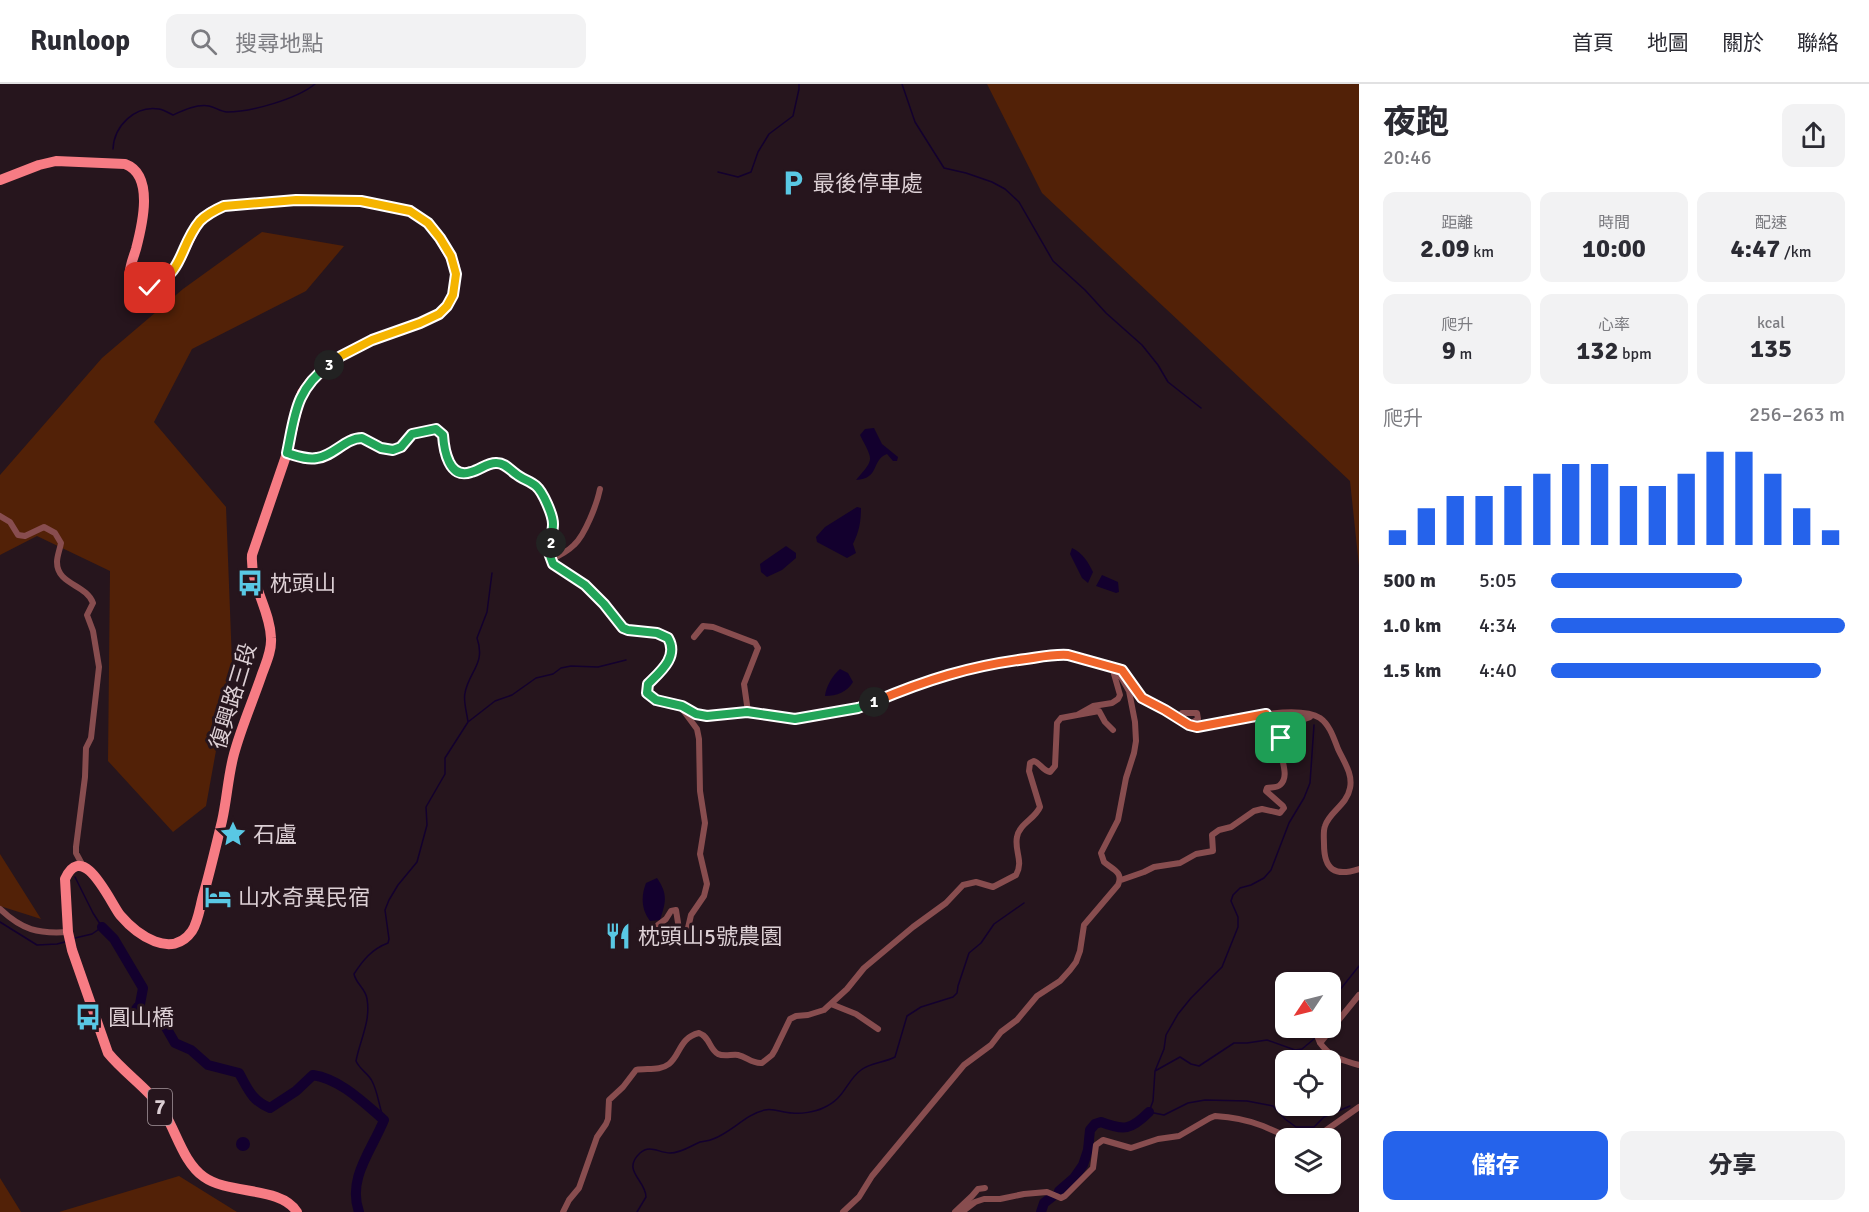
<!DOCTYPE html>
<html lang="zh-TW">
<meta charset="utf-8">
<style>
:root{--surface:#fff;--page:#f2f2f3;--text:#2b2b33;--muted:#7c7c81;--line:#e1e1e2;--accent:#2563eb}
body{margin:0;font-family:Signika,"Noto Sans TC",sans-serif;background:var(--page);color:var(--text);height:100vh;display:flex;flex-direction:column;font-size:22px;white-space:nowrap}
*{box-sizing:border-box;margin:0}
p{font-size:20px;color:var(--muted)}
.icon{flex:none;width:33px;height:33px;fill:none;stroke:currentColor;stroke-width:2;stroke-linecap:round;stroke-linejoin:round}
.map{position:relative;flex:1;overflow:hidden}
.sheet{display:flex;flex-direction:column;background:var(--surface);width:510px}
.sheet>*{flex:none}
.needle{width:39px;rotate:235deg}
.buttons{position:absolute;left:1275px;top:888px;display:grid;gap:12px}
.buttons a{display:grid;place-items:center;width:66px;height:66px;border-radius:12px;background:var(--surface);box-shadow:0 2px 4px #0004;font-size:30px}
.pin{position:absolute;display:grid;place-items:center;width:51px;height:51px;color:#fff;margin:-26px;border-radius:12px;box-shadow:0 3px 9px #0006}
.km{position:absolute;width:30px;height:30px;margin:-15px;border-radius:50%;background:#222;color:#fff;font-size:16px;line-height:30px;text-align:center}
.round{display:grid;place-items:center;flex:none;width:63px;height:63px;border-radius:12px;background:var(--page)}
.head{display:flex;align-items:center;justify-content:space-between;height:102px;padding:0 24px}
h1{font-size:33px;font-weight:800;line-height:45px}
.metrics{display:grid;grid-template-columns:repeat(3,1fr);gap:9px;height:102px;padding:6px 24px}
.metrics div{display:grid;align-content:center;border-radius:12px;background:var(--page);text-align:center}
.metrics b{font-size:26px;font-weight:800}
.metrics small{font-size:16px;font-weight:400}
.metrics p{font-size:16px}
.chart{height:168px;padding:12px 24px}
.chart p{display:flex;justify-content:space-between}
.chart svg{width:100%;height:108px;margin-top:6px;stroke:var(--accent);stroke-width:6}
.action{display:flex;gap:12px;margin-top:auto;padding:12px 24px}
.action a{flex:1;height:69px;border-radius:12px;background:var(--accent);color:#fff;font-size:24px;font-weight:800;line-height:69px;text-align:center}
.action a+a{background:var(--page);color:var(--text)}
ul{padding:0 24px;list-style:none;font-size:20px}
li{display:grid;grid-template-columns:96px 72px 1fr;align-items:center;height:45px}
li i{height:15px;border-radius:8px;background:var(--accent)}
header{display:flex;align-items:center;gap:36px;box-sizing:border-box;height:84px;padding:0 30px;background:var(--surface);border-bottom:2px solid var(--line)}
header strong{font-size:28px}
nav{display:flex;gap:33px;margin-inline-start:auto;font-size:21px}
.search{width:420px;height:54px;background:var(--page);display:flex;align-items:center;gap:15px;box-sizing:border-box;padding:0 21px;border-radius:12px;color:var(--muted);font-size:22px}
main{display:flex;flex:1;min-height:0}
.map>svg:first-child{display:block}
</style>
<header>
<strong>Runloop</strong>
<div class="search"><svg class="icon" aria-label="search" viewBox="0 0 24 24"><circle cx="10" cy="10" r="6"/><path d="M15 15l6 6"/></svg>搜尋地點</div>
<nav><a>首頁</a><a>地圖</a><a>關於</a><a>聯絡</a></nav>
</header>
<main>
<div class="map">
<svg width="1359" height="1128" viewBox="0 0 1359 1128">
<rect width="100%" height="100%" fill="#26151d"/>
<path fill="#522107" d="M987 0H1359V482L1350 397 1042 109Z
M262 148 344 162 306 207 192 265 154 338 226 423 232 578 206 722 173 748 108 677 110 487 37 452 0 471V391L102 274 183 205Z
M0 770 41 835 0 822Z
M179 1092 237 1128H59Z
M0 1094 21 1128H0Z"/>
<path fill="#13002e" d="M874 344 882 360 898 373 897 377H893L887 370C871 376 880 395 856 396 875 374 873 377 860 351L865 345Z
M857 423 861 424C861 438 859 448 853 460L856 469 847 474 817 458 816 453 825 443Z
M786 462 796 469V474L782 486 767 493 761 488 760 480Z
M1072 464C1083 469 1088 478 1093 488L1088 499 1082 494 1070 470Z
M1102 491 1118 498 1119 508 1116 509 1096 502Z
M840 585 848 589 853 598C847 608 837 612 825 612 826 602 833 591 840 585Z
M657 794C668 810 666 818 660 836L650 837C641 825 641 812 646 799Z
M236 1060a7 7 0 1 1 14 0a7 7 0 1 1-14 0Z"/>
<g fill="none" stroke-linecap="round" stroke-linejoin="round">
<path stroke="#13002e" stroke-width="1.5" d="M902 0 915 38 944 84 966 89 992 98 1005 105 1019 118 1053 177 1085 206 1106 229 1142 261 1158 281 1168 298 1201 324
M113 65C114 42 135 21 159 25 164 26 169 29 173 31 184 26 197 20 209 22 215 23 221 28 227 28 251 28 297 15 315 0
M718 88 738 93 751 88 758 68 769 50 793 32 799 5V0
M468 638C467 629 463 617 465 609 469 587 486 580 477 554L487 528 492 489
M1314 641 1310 699 1304 714 1289 739 1271 786 1264 794 1251 801 1240 804 1233 811 1231 817 1238 833V843L1222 883 1191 914 1178 930 1166 951 1164 965 1155 987 1153 1017 1149 1028 1164 1031 1188 1019 1205 1016 1247 1017 1273 1022 1285 1035 1296 1043H1314L1324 1033 1350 1022
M75 793 93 829 102 843 92 850 75 854
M0 838 37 861 57 860 65 858
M1330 931 1339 907 1359 882
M1155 987 1180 973 1191 980 1199 982 1234 959H1247L1267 956 1295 966 1302 965 1314 955
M384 1036C379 1023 378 1008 372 997 368 989 360 986 356 977 360 956 371 937 367 915 366 905 356 900 354 890 363 876 372 865 388 859L389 855 385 826 389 816 398 801 417 778 427 741 426 723 445 690V674L468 638 495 617 512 611 536 594 553 590 561 584 571 582 598 583 626 576
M637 1128 646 1113C646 1096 621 1087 640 1069 650 1060 659 1069 670 1069 682 1069 690 1062 700 1058 704 1057 709 1057 713 1055 732 1048 746 1030 765 1026 774 1024 783 1029 792 1029 801 1030 815 1028 823 1024 845 1015 846 997 861 986 871 978 884 979 895 973L907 932 921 923 953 913 957 909 958 902 969 869 981 859 994 840 1024 819"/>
<path stroke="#13002e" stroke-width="10" d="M102 843 114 855 143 904 140 920 132 930 137 937 149 936 164 940 175 959 191 966 208 981 239 989C248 1005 252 1017 270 1024L296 1007 313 991C340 995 363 1018 384 1036 372 1066 347 1094 359 1128
M1059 1107 1074 1094 1083 1081 1088 1066 1090 1046 1095 1040 1101 1038C1124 1047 1131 1046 1149 1028
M1041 1128 1044 1119 1053 1112"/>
<path stroke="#884d4f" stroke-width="6" d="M287 369C294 371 300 373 307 374 326 377 340 360 357 354 370 354 380 369 394 366 404 364 405 355 412 350 417 346 429 345 436 345L443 351 446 373 456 387 463 389H470L491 379H498L505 381 517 392 537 403 543 413 552 436 549 469 553 480 585 501 605 520 623 544 628 546 658 549 668 554C684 581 645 589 647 609L656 616 682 622 701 632 748 628 795 635 863 622 913 601 944 591 1014 576 1059 570 1076 572 1122 586 1142 614 1165 625 1192 643H1197C1225 638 1296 619 1320 634 1330 641 1334 655 1338 665 1344 678 1353 690 1350 704 1347 721 1329 728 1325 742 1323 747 1324 755 1324 760 1324 786 1335 793 1359 785
M0 432 10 438 18 451 25 452 44 443 55 449 61 459C60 465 57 472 57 478 57 501 86 500 93 519L87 531 93 547 99 583 91 654 86 664 85 693 76 763V769L83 782
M550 476C559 472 567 468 574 461 585 451 597 420 600 405
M694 553 703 542 713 543 755 559 758 564 744 600 748 628
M1182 629H1197L1198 635 1189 641
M1266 630 1279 661
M1077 631 1099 627 1105 638 1113 646
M1121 796 1144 788 1154 783 1180 779 1196 770 1213 767 1212 751 1219 746 1231 743 1254 727 1262 725 1280 729 1284 724 1283 722 1266 707 1267 704C1271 703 1277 704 1280 701 1298 685 1254 649 1310 633
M0 825C22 846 38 850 68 848
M658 841 666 835 671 827 676 826 679 845 682 849H684L688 844 691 831 704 812 707 800 700 770 705 739 700 707 699 655 697 645 680 622
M1359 911 1320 959C1332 975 1342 976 1359 981
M831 920 856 930 878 945
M1320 959 1318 954 1321 944
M1315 1054 1359 1023
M563 1128 569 1116 579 1104 597 1053 606 1040 608 1035 609 1016 623 1003 636 986C647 984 660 987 669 980 681 970 679 954 699 949 710 953 709 965 718 970 724 973 732 970 738 971 747 973 752 980 762 979L772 971 775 966 790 935 796 932 808 931 824 926 847 905 864 884 913 843 946 819 963 801 976 798 993 803 1016 791C1024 777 1014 767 1017 753 1019 740 1035 735 1040 723L1029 687 1030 679 1034 677C1040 679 1043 687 1050 688L1055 682 1057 639 1061 634 1077 631 1093 622 1112 619 1118 615 1120 611 1112 583
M843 1128 859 1113 872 1092 964 981 991 961 1001 948 1017 936 1037 912 1060 897 1070 886 1076 878 1080 867 1084 841 1118 801C1124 788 1112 785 1104 778L1101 769 1118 736 1126 694 1134 669 1136 657 1135 638 1129 607 1116 584
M955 1128 972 1112 978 1105 985 1104
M962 1128 975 1118 984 1115H1000L1024 1110 1047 1108 1061 1114 1065 1112 1093 1084 1096 1061 1103 1056 1131 1064 1158 1055 1179 1052 1210 1034 1215 1032C1232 1033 1248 1036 1263 1042 1275 1047 1283 1052 1295 1054"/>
<path stroke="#f77c84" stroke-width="10" d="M0 96 39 81 56 77 125 80C155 91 142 142 136 165 134 172 130 181 130 188 130 194 135 200 139 204 177 209 183 157 201 136 207 129 216 125 224 122L296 116 361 117 410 127 428 139 440 154 454 180 456 190 453 211 447 222 439 230 420 239 372 256 341 272 310 298 302 309 297 325 287 369 252 471C250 501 270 525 271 554 272 568 265 581 261 593 252 619 241 644 234 670 228 692 227 715 222 737 216 762 210 788 203 812 200 823 198 838 192 847 172 876 137 851 120 831 110 818 83 755 65 795L68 848 72 866 108 969C126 991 150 1005 165 1030 177 1050 184 1079 204 1093 229 1111 281 1102 297 1128"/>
</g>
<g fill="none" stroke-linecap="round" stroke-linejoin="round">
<g stroke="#fff" stroke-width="12">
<path id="split-1" d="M874 618C926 596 970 582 1026 575 1040 573 1054 570 1068 571L1122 586 1142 614 1165 626 1189 641 1197 643 1266 630 1279 661 1281 654"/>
</g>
<g stroke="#fff" stroke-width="12">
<path id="split-2" d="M551 459 549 469 553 480 585 501 604 520 623 544 628 546 657 549 668 554C679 573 660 588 648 600L647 609 656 616 682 622 696 630 707 632 747 628 795 635 858 624 874 618"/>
</g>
<g stroke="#fff" stroke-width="12">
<path id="split-3" d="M329 281C295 306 295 331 287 369 297 372 307 376 317 374 334 372 345 354 362 354L381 364 393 366 401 363 412 350 436 345 443 351C444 366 449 396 471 388 480 386 488 378 497 379 505 379 510 386 516 390 522 395 530 397 536 402 543 408 553 431 553 440 553 446 551 453 551 459"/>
</g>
<g stroke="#fff" stroke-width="12">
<path id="split-4" d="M150 204C185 188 179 162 200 137 207 130 215 126 224 122L296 116 361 117 410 127 428 139 440 154 451 172 456 190 453 211 447 222 439 230 420 239 372 256 341 272 329 281"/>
</g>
<use href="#split-1" stroke="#f0652b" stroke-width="8"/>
<use href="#split-2" stroke="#22a559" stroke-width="8"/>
<use href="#split-3" stroke="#22a559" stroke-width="8"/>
<use href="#split-4" stroke="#f5b400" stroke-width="8"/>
</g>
<defs>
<g id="parking-bare" transform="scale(2.07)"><path d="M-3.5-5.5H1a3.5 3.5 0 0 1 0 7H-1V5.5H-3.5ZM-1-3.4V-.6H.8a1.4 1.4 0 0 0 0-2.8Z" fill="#59c8e4" stroke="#26151d" stroke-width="2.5" paint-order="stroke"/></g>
<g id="bus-bare" transform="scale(2.07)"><path d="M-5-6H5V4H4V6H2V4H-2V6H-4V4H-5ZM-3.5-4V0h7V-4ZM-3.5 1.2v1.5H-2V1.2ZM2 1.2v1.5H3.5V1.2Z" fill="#59c8e4" stroke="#26151d" stroke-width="2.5" paint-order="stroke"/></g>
<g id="sight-bare" transform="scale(2.07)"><path d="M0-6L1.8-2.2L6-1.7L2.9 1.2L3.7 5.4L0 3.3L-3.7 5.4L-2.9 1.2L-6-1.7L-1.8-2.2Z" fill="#59c8e4" stroke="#26151d" stroke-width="2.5" paint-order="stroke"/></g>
<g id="hotel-bare" transform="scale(2.07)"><path d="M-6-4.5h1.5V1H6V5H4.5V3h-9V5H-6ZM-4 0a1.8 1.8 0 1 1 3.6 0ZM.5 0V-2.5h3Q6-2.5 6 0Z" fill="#59c8e4" stroke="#26151d" stroke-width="2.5" paint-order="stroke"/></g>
<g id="restaurant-bare" transform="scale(2.07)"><path d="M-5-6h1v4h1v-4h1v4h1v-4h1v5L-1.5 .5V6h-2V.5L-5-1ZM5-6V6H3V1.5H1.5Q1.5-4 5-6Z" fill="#59c8e4" stroke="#26151d" stroke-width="2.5" paint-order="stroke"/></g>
</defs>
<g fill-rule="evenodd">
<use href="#parking-bare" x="793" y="99"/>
<use href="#bus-bare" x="250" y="499"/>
<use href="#sight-bare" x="233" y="750"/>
<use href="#hotel-bare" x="218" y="813"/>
<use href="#restaurant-bare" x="618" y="852"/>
<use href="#bus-bare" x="88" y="933"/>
</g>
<g text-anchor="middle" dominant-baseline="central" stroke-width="6" stroke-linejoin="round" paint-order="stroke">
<rect fill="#26151d" stroke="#a5979d" stroke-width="1.5" x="148" y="1005" width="24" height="36" rx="4.5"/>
<g font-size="21" font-weight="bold" fill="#dccfd4">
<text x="160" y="1023">7</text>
</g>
<g font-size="22" fill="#dccfd4" stroke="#26151d" text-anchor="start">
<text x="813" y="99">最後停車處</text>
<text x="270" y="499">枕頭山</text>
<text x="253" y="750">石盧</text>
<text x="238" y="813">山水奇異民宿</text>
<text x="638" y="852">枕頭山5號農園</text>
<text x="108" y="933">圓山橋</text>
</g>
<g font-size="22" fill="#dccfd4" stroke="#26151d">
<text transform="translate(233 612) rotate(-73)">復興路三段</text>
</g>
</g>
</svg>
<div class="buttons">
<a><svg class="needle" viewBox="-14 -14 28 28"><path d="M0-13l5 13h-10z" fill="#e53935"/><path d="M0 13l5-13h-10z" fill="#7c7c81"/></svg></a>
<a><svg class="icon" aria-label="locate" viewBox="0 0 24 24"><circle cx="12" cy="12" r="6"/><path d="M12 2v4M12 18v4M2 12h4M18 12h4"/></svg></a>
<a><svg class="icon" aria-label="layers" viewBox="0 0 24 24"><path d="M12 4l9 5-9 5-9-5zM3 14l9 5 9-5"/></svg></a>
</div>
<div class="pin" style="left:1281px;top:654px;background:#1e9e55"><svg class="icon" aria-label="arrive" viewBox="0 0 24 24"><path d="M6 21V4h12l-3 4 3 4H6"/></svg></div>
<div class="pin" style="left:150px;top:204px;background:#d93025"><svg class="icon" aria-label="check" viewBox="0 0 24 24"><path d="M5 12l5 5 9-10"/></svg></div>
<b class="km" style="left:874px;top:618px">1</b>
<b class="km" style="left:551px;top:459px">2</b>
<b class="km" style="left:329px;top:281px">3</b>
</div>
<section class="sheet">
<div class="head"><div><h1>夜跑</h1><p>20:46</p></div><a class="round"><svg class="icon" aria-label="share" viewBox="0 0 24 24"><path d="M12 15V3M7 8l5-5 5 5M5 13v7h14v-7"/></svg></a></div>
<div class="metrics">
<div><p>距離</p><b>2.09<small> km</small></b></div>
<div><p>時間</p><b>10:00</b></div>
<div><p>配速</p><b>4:47<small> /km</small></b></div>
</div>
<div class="metrics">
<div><p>爬升</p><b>9<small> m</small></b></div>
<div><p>心率</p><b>132<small> bpm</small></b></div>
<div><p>kcal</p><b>135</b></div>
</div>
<div class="chart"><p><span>爬升</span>256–263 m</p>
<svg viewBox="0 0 160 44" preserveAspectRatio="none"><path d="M5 44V38M15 44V29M25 44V24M35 44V24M45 44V20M55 44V15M65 44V11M75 44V11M85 44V20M95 44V20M105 44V15M115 44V6M125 44V6M135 44V15M145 44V29M155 44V38"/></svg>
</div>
<ul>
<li><b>500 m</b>5:05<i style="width:65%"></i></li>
<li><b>1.0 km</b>4:34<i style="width:100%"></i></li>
<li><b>1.5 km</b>4:40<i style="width:92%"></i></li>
</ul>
<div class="action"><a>儲存</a><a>分享</a></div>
</section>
</main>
